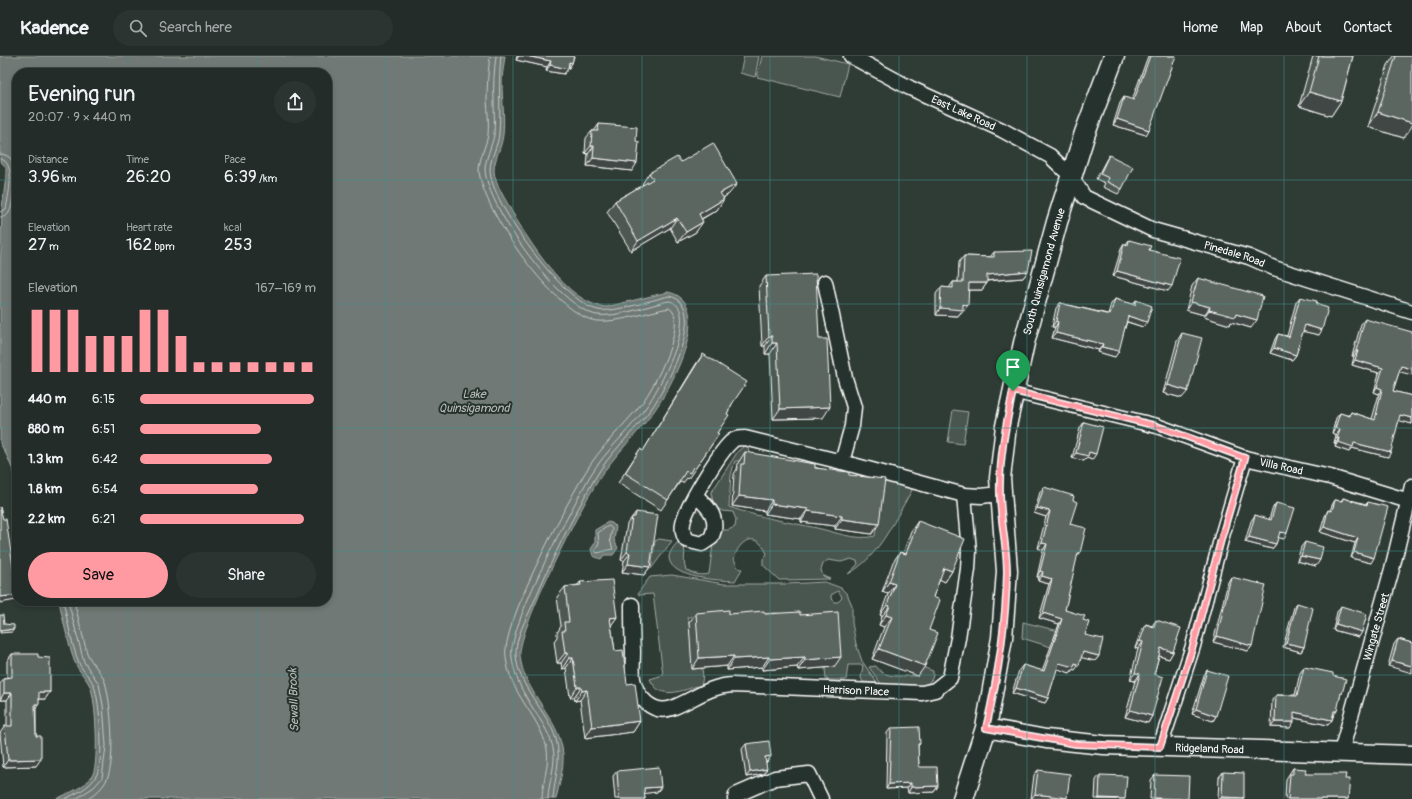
<!DOCTYPE html>
<meta charset="utf-8">
<style>
:root{--surface:#232c28;--page:#2b3430;--text:#f1f3f6;--muted:#a3a7a8;--line:#404845;--accent:#ff9aa2}
body{margin:0;font-family:Pangolin,sans-serif;background:var(--page);color:var(--text);height:100vh;display:flex;flex-direction:column;font-size:15px;white-space:nowrap}
*{box-sizing:border-box;margin:0}
p{font-size:13px;color:var(--muted)}
.icon{flex:none;width:22px;height:22px;fill:none;stroke:currentColor;stroke-width:2;stroke-linecap:round;stroke-linejoin:round}
.map{position:relative;flex:1;overflow:hidden}
.sheet{position:absolute;left:12px;top:12px;width:320px;height:538px;display:flex;flex-direction:column;background:var(--surface);border-radius:16px;box-shadow:0 2px 6px #0003,0 0 0 1px var(--line)}
.sheet>*{flex:none}
.pin{position:absolute;display:grid;place-items:center;width:34px;height:34px;color:#fff;margin:-41px -17px;border-radius:50% 50% 50% 0;rotate:-45deg;box-shadow:0 0 4px #0007}
.pin .icon{rotate:45deg}
.round{display:grid;place-items:center;flex:none;width:42px;height:42px;border-radius:21px;background:var(--page)}
.summary{display:flex;align-items:center;justify-content:space-between;height:68px;padding:0 16px}
h1{font-size:22px;font-weight:600;line-height:30px}
.figures{display:grid;grid-template-columns:repeat(3,1fr);gap:6px;height:68px;padding:4px 16px}
.figures div{display:grid;align-content:center}
.figures b{font-size:17px;font-weight:600}
.figures small{font-size:11px;font-weight:400}
.figures p{font-size:11px}
.chart{height:112px;padding:8px 16px}
.chart p{display:flex;justify-content:space-between}
.chart svg{width:100%;height:72px;margin-top:4px;stroke:var(--accent);stroke-width:6}
.primary-button{display:flex;gap:8px;margin-top:auto;padding:8px 16px}
.primary-button a{flex:1;height:46px;border-radius:24px;background:var(--accent);color:#111;font-size:16px;font-weight:600;line-height:46px;text-align:center}
.primary-button a+a{background:var(--page);color:var(--text)}
ul{padding:0 16px;list-style:none;font-size:13px}
li{display:grid;grid-template-columns:64px 48px 1fr;align-items:center;height:30px}
li i{height:10px;border-radius:5px;background:var(--accent)}
header{display:flex;align-items:center;gap:24px;box-sizing:border-box;height:56px;padding:0 20px;background:var(--surface);border-bottom:1px solid var(--line)}
header strong{font-size:19px}
nav{display:flex;gap:22px;margin-inline-start:auto;font-size:14px}
.search{width:280px;height:36px;background:var(--page);display:flex;align-items:center;gap:10px;box-sizing:border-box;padding:0 14px;border-radius:22px;color:var(--muted);font-size:15px}
.map>svg:first-child{display:block}
</style>
<header>
<strong>Kadence</strong>
<div class="search"><svg class="icon" aria-label="search" viewBox="0 0 24 24"><circle cx="10" cy="10" r="6"/><path d="M15 15l6 6"/></svg>Search here</div>
<nav><a>Home</a><a>Map</a><a>About</a><a>Contact</a></nav>
</header>
<div class="map">
<svg width="1412" height="743" viewBox="0 0 1412 743">
<rect width="100%" height="100%" fill="#2f3b35"/>
<filter id="ink" filterUnits="userSpaceOnUse"><feTurbulence type="fractalNoise" baseFrequency=".025" numOctaves="2"/><feDisplacementMap in="SourceGraphic" scale="8" xChannelSelector="R" yChannelSelector="G"/><feConvolveMatrix kernelMatrix="1 2 1 2 8 2 1 2 1" color-interpolation-filters="sRGB"/></filter>
<g filter="url(#ink)">
<path fill="#4a544f" stroke="#a4aaa7" fill-rule="evenodd" d="M744 0H759L755 21 740 17Z
M762 0H815L848 8 840 41 757 21Z
M953 354 968 356 963 388 948 386Z
M746 389 749 390 747 405H735L731 419 729 451C758 461 787 466 817 472 835 476 856 485 875 480L882 433 865 430 869 417 914 431C896 460 880 501 848 518L858 508 857 505 851 503 841 506 828 504 823 508 821 514 823 520 830 523 779 524 763 509V503L767 498C758 475 739 482 734 503L738 512 742 513 735 525C719 524 671 523 669 502 669 496 674 490 678 486L683 488C687 496 682 504 686 514 694 518 700 520 709 518L713 488 720 481 723 474H728L735 471 736 464 733 456 722 455 714 450 711 437 738 395Z
M659 483 672 485 651 513 655 485Z
M672 519 724 528H787L825 526 841 532 847 538 852 549V567L856 588 862 605 877 627 863 626 861 622 863 609H848L846 624H826L825 612 796 559 776 557 687 561C691 578 708 613 701 629 682 634 660 646 650 623L663 619 653 538 639 539 638 537 650 521ZM838 535 841 539 842 542 838 546H835L831 542V539Z
M1023 566 1067 577 1051 591 1022 582Z
M876 610C885 624 903 619 918 620L922 611 933 615C936 638 895 629 881 628L869 611Z"/>
<path fill="#707975" stroke="#a9afac" d="M0 0H505C504 9 502 18 502 27 502 44 505 62 503 79 502 91 494 103 494 115 495 128 505 142 511 154 528 184 568 249 606 251L668 236C717 246 671 332 654 355 637 379 615 398 599 423 583 448 569 477 556 503 547 522 519 581 520 599 523 637 560 661 563 698 564 713 559 729 556 743H56C68 737 87 731 93 718 99 705 96 643 90 630 85 620 76 613 73 601 67 583 63 564 59 545H327V17H17V425L8 402 0 387V223L2 152 6 120V111L0 105Z
M608 466 612 467 616 471 614 484 618 492 613 499H604L601 503 593 500 591 493 595 487V474Z"/>
<g fill="none" stroke-linecap="round" stroke-linejoin="round">
<path stroke="#c6c9c8" stroke-width="1" d="M490 0C488 15 487 30 487 45 488 56 489 68 488 79 486 90 479 103 479 114 481 153 557 261 597 265 618 267 647 256 669 252 690 263 653 333 642 347 623 371 600 391 585 417 566 449 500 571 506 602 511 639 535 655 545 686 552 705 542 724 542 743
M496 0C494 15 493 30 494 45 494 56 495 68 494 79 492 90 485 103 485 114 487 151 560 253 597 259 616 262 650 249 669 245 703 252 658 334 647 350 630 374 606 394 590 420 573 450 506 573 512 602 514 615 518 627 525 639 535 658 552 676 554 698 555 713 548 728 548 743
M501 0C498 27 501 52 499 78 498 90 490 102 490 114 490 147 564 247 598 254 613 257 652 244 669 240 711 248 665 334 651 353 633 377 609 397 594 424 571 464 551 505 533 548 526 564 515 581 516 599 518 632 547 654 556 683 562 704 554 723 553 743
M0 98C21 99 15 126 13 140 12 145 12 153 8 158 6 161 3 161 0 161
M0 103C17 105 8 141 6 153L0 156
M609 470 612 473 610 484 613 493 597 497 595 494 599 488 598 477Z
M63 545C68 565 71 587 79 607 82 615 91 621 94 630 100 645 105 707 96 720 90 732 76 737 65 743
M68 545 84 606 99 628 103 649 106 690 102 722 94 731 76 743
M74 545 87 597C91 607 101 615 105 626 111 645 116 705 107 723 103 732 95 738 88 743"/>
<g stroke="#fff" stroke-width="17">
<g id="minor">
<path id="s1" d="M851 0 910 32 1002 74 1050 100 1071 120 1084 141 1153 174 1249 201 1274 212 1412 256"/>
<path d="M825 226 845 322 854 351 852 370 842 406 964 439 981 440 1000 438"/>
<path id="s2" d="M1013 335 1157 370 1245 402 1330 421 1412 446"/>
<path d="M696 440C710 452 720 463 711 482L702 488 686 484C683 479 682 473 683 467 686 451 719 397 731 386 735 382 739 382 745 382L842 406"/>
<path id="s3" d="M632 549C632 564 632 579 633 595 633 604 632 614 633 623 636 641 653 659 672 652 693 644 709 630 732 629L922 637 935 634 950 622 958 582 968 513 969 495 964 439"/>
<path d="M1160 691 1193 590 1222 480 1245 402"/>
<path id="s4" d="M1341 696 1392 513 1412 430"/>
<path d="M735 743 736 739 775 722 809 718 821 743"/>
</g>
</g>
<g stroke="#fff" stroke-width="21">
<g id="tertiary">
<path id="s5" d="M986 672 1046 683 1104 689 1412 699"/>
</g>
</g>
<g stroke="#fff" stroke-width="23">
<g id="secondary">
<path id="s6" d="M963 743 986 672 1002 582 1007 515 1000 422 1006 370 1024 287 1057 166 1085 77 1114 0"/>
</g>
</g>
<use href="#minor" stroke="#26332d" stroke-width="14"/>
<use href="#tertiary" stroke="#26332d" stroke-width="18"/>
<use href="#secondary" stroke="#26332d" stroke-width="20"/>
</g>
<path fill="#4e5853" stroke="#fff" d="M517 0H574L572 7 564 18 546 15 547 11 516 4Z
M1148 0H1176L1146 79 1113 69 1120 47 1124 41 1132 44Z
M1313 0H1353L1341 45 1331 60 1299 50Z
M1394 0H1412L1404 82 1368 71 1388 9Z
M599 68 636 85 632 115 587 110 588 98 585 97 586 82 592 75H594Z
M1109 99 1122 133 1118 138 1103 131 1105 127 1096 123 1106 104Z
M681 106 729 138 723 142 717 154 702 163 696 176 678 186 670 172 631 195 607 156 615 145 643 129 642 128 649 117Z
M1129 184 1149 194 1168 235 1113 220 1121 193 1124 188H1126Z
M994 196 1028 215 1023 222 987 225V227L982 234H969L963 256H961L958 260 936 259V238L941 231 949 232 953 226H958L959 206 964 200 990 201Z
M766 220 819 283 823 362 773 363 770 298H765V290H762L759 230Z
M1198 222 1251 272 1231 266 1230 269 1204 261V259L1186 254 1192 230Z
M1300 241 1316 248 1319 279 1303 275 1296 299 1292 304 1270 297 1275 283 1278 278 1287 280 1296 246Z
M1115 243 1133 248 1136 244 1143 271 1127 266 1115 301 1098 296 1099 294 1052 282 1055 271H1052L1056 252 1060 247 1108 258 1111 248Z
M1365 263 1399 316 1393 335 1412 340V368L1399 364 1388 401 1352 392 1349 396 1335 391 1336 387H1334L1336 379 1332 377 1336 362 1340 357 1349 360 1351 356 1372 363 1379 338 1374 336 1379 317 1352 309 1354 300H1352L1361 268Z
M1182 277V342L1163 337 1177 285Z
M703 298 732 348 717 377 719 378 688 423 687 422 683 427 680 426 661 454 618 427 640 393 643 395 696 308Z
M1084 366 1092 404 1087 402 1084 405 1072 402 1080 372Z
M745 396 849 419 872 478 835 473V470L801 466V463L765 458V455L732 450 734 418 737 413 738 407Z
M1044 431 1073 444 1070 468 1080 497 1076 502 1065 554 1083 564 1085 579 1099 600 1095 605 1081 601 1075 614 1073 613 1070 617 1057 612 1048 642 1045 647 1012 637 1019 614 1023 609 1042 615 1059 568 1039 562 1049 528 1038 525 1039 521H1037L1043 494 1038 492 1046 461 1034 457 1040 436Z
M1343 442 1366 448 1368 446 1371 507 1351 502 1355 487 1320 476 1325 460 1328 454 1330 455 1332 449 1335 444 1341 445Z
M1276 447 1284 483 1278 481 1276 488 1272 493 1245 486 1251 465 1255 459 1269 464 1272 453Z
M636 456 650 511 644 519 622 516 624 505 621 504 627 468Z
M918 465 952 515 945 526 940 523 933 541 929 574 918 620 872 603 884 571 879 569 882 560 880 559 888 538 882 536 893 506 900 496 903 497 911 475Z
M1305 486 1316 510 1297 505 1301 491Z
M1231 521 1252 590 1248 595 1213 586 1228 526Z
M580 526 617 561 611 569 615 595 627 628 640 665 633 676 585 682 580 644 575 645 574 641H570L566 612 562 613 561 607H557L554 585 557 581V577L561 570 557 541 565 531 578 529Z
M1297 547 1304 591 1301 596 1283 591 1294 551Z
M1341 550 1359 581 1333 574 1337 556Z
M696 557 729 558 800 559 834 611 798 614 797 611 762 614V611L727 614V610L692 613 689 567Z
M1156 564 1173 596 1169 603 1159 600 1154 618 1152 660 1148 667 1125 661 1135 625 1130 624 1138 593 1135 592 1141 575 1146 568 1152 570Z
M1398 583 1412 587 1388 610 1394 588Z
M12 598 38 601 50 636 45 643H39L36 653V710L3 711 0 677 5 670H7V644H0V628L4 622H7V605Z
M1304 611 1333 620 1340 641 1332 664 1328 669 1294 662 1290 672 1271 671 1272 644 1276 639H1295L1300 617Z
M1207 614 1216 660 1213 665 1192 658 1204 619Z
M891 672 920 688 918 690 919 711 938 730 934 736 908 737 907 732 886 733 887 677Z
M746 688 771 700 767 706H766L763 718 746 721 742 693Z
M1293 712 1305 718 1345 723 1348 743H1285L1286 723Z
M1038 714 1067 742 1066 743H1031L1034 719Z
M617 715 661 731 657 736 644 737 645 743H615L613 720Z
M1223 716 1244 742 1243 743H1218L1219 721Z
M1100 719 1125 743H1095L1096 724Z
M1155 719 1188 743H1150L1151 724Z"/>
<path fill="#404744" stroke="#fff" d="M519 0H526L551 5 547 11 516 4Z
M569 6 572 7 569 12Z
M550 9 568 13 564 18 546 15Z
M1309 36 1341 45 1331 60 1299 50Z
M1378 56 1412 67V70L1404 82 1368 71Z
M1117 63 1149 74 1146 79 1113 69Z
M591 90H594L588 98 585 97Z
M593 102 637 107 632 115 587 110Z
M737 128 729 138 713 148 720 137Z
M724 143 717 154 692 168 699 158Z
M677 162 670 172 631 195 638 185Z
M703 166 696 176 678 186 686 176Z
M1028 215 1023 222 982 225 987 219Z
M1117 215 1172 230 1168 235 1113 220Z
M969 227H987L982 234H964Z
M1191 246 1210 251 1204 259 1186 254Z
M963 248 968 249 963 256H961L958 260 936 259 940 252Z
M1209 254 1236 258 1257 264 1251 272 1231 266 1230 269 1204 261Z
M1128 260 1147 266 1143 271 1125 265Z
M1056 265 1058 266 1055 271H1052Z
M1305 269 1322 274 1319 279 1301 275Z
M1056 277 1103 288 1099 294 1052 282Z
M769 280H772L765 290H762Z
M772 287H777L770 298H765Z
M1102 291 1119 295 1115 301 1098 296Z
M1274 292 1296 299 1292 304 1270 297Z
M1356 295H1358L1354 300H1352Z
M1355 304 1383 312 1379 317 1352 309Z
M1401 310 1412 313V319L1397 315Z
M1168 329 1188 335 1182 342 1163 337Z
M1377 331 1382 333 1379 338 1374 336Z
M830 351 823 362 773 363 780 353Z
M1400 359 1412 362V368L1397 364Z
M1335 372 1340 374 1336 379 1332 377Z
M1337 382H1339L1336 387H1334Z
M1338 386 1354 387 1391 396 1388 401 1352 392 1349 396 1335 391Z
M1089 396 1096 398 1092 404 1087 402 1084 405 1072 402 1076 397Z
M739 440 772 444 765 455 732 450Z
M772 448 808 453 801 463 765 458Z
M1037 452 1050 455 1046 461 1034 457Z
M808 455 842 460 835 470 801 466Z
M842 463 879 468 872 478 835 473Z
M1324 471 1358 482 1355 487 1320 476Z
M1280 476 1287 477 1284 483 1276 481Z
M1249 481 1276 488 1272 493 1245 486Z
M1042 487 1047 488 1043 494 1038 492Z
M627 496 630 497 624 505 621 504Z
M1354 496 1374 502 1371 507 1351 502Z
M1301 500 1320 504 1316 510 1297 505Z
M628 508 650 511 644 519 622 516Z
M944 512 952 515 945 526 937 522Z
M1040 515 1043 516 1039 521H1037Z
M1042 520 1052 523 1049 528 1038 525Z
M889 526 895 528 888 538 882 536Z
M17 539V543L16 544 0 547V541Z
M887 549 890 550 882 560 880 559Z
M1043 557 1062 563 1059 568 1039 562Z
M886 559 892 561 884 571 879 569Z
M617 561 610 571V562Z
M1336 568 1362 576 1359 581 1333 574Z
M14 573 12 576 0 577V575Z
M1217 580 1252 590 1248 595 1213 586Z
M1140 585 1143 586 1138 593 1135 592Z
M1286 587 1304 591 1301 596 1283 591Z
M1161 592 1173 596 1169 603 1156 599Z
M879 593 925 610 918 620 872 603Z
M1083 596 1099 600 1095 605 1079 601Z
M565 597H568L561 607H557Z
M734 600 727 610 692 613 699 602Z
M769 601 762 611 727 614 734 603Z
M805 601 797 611 762 614 770 603Z
M841 601 834 611 798 614 805 604Z
M569 602H573L566 612 562 613Z
M1392 605 1412 610V617L1388 610Z
M1059 607H1075L1079 609 1075 614 1073 613 1070 617 1055 612Z
M1135 617 1140 618 1135 625 1130 624Z
M577 631H581L574 641H570Z
M1016 632 1048 642 1045 647 1012 637Z
M587 634 580 644 575 645 582 635Z
M39 636H50L45 643H34Z
M4 637H12L7 644H0Z
M35 648H39L34 655Z
M1196 653 1216 660 1213 665 1192 658Z
M1130 654 1152 660 1148 667 1125 661Z
M1334 655H1337L1333 660H1330Z
M1294 656 1332 664 1328 669 1290 661Z
M640 665 633 676 585 682 592 671Z
M1275 666H1294L1290 672 1271 671Z
M771 700 767 706H761L765 701Z
M41 703 36 710 3 711 8 704Z
M767 713 763 718 746 721 750 716Z
M911 727 907 732 886 733 889 728Z
M938 730 934 736 908 737 911 731Z
M661 731 657 736 640 738 644 732Z
M1035 738 1067 742 1066 743H1031Z
M1222 741 1244 742 1243 743H1220Z
M1099 742 1117 743H1098Z
M1154 742 1181 743H1153Z"/>
<path fill="#5b6661" stroke="#fff" d="M526 0H574L572 7 569 6 568 13 550 9 551 5Z
M1150 0H1176L1149 74 1117 63 1124 41 1134 44Z
M1319 0H1353L1341 45 1309 36Z
M1396 0H1412V67L1378 56Z
M599 68 637 71 636 85 639 86 637 107 593 102 594 90H591L592 75H598Z
M713 87 737 128 720 137 724 143 699 158 703 166 686 176 677 162 638 185 615 145 653 123 649 117 677 101 681 106Z
M1109 99 1133 111 1122 133 1107 126 1109 122 1100 118Z
M1129 184 1151 190 1149 194 1180 202 1172 230 1117 215 1124 188 1128 189Z
M1032 195 1028 215 987 219V227H969L968 249 963 248V254L940 252 941 231 953 232V226H963L964 200 994 201V196Z
M816 218 819 283H827L830 351 780 353 777 287H772V280H769L766 220Z
M1198 222 1263 240 1257 264 1236 258 1235 261 1224 258 1209 254 1210 251 1191 246Z
M1300 241 1317 245 1316 248 1328 252 1322 274 1305 269 1296 299 1274 292 1278 278 1289 281Z
M1115 243 1135 249 1136 244 1152 250 1147 266 1128 260 1119 295 1102 291 1103 288 1056 277 1058 266 1056 265 1060 247 1110 259Z
M1365 263 1412 276V313L1401 310 1393 335 1412 340V362L1400 359 1391 396 1354 387 1353 391 1338 386 1339 382H1337L1340 374 1335 372 1340 357 1350 360 1351 356 1375 364 1382 333 1377 331 1383 312 1355 304 1358 295H1356Z
M1182 277 1202 282 1188 335 1168 329Z
M703 298 747 326 732 348 727 358 729 359 717 377 719 378 695 413 693 411 690 417 686 415 668 444 625 417 640 393 643 395Z
M1084 366 1103 371 1096 398 1089 396 1088 400 1076 397Z
M745 396 815 408V412L849 416V419L885 423 879 468 842 463V460L808 455V453L772 448V444L739 440 741 408H744Z
M1044 431 1074 440 1073 444 1077 446 1070 468 1086 472 1080 497H1078L1065 554 1085 560 1083 564 1089 566 1085 579 1103 583 1099 600 1083 596 1079 609 1075 607 1074 611 1059 607 1048 642 1016 632 1023 609 1044 615 1062 563 1043 557 1052 523 1042 520 1043 516 1040 515 1047 488 1042 487 1050 455 1037 452Z
M1343 442 1367 449 1368 446 1388 451 1374 502 1354 496 1358 482 1324 471 1328 454 1332 455 1335 444 1342 445Z
M1276 447 1295 452 1287 477 1280 476 1276 488 1249 481 1255 459 1271 464Z
M0 451 3 463H6L15 524 17 523V539L0 541Z
M636 456 658 459 650 511 628 508 630 497 627 496 632 461H635Z
M918 465 965 483 952 515 944 512 933 541 940 544 929 574 938 577 925 610 879 593 892 561 886 559 890 550 887 549 895 528 889 526 900 496 906 498Z
M1305 486 1323 491 1320 504 1301 500Z
M1231 521 1266 529 1252 590 1217 580Z
M612 524 617 561 610 562 615 595 623 594 627 628 635 627 640 665 592 671 587 634 582 635 581 631H577L573 602H569L568 597H565L562 575H565L564 566H569L565 531 581 529 580 526Z
M1297 547 1313 552 1304 591 1286 587Z
M1341 550 1367 558 1362 576 1336 568Z
M729 554V558L764 555 765 558 800 556V559L838 556 841 601 805 604V601L770 603 769 601 734 603V600L699 602 696 557Z
M0 559H3L4 568 14 569V573L0 575Z
M1156 564 1181 572 1173 596 1161 592 1154 618 1163 621 1152 660 1130 654 1140 618 1135 617 1143 586 1140 585 1146 568 1154 571Z
M1398 583 1412 587V610L1392 605Z
M12 598H38V601L50 602V636H39V648H35L36 680H41V703L8 704 5 670H12V637H4V622L12 621Z
M1304 611 1333 617V620L1346 623 1342 638 1341 637 1337 655H1334L1332 664 1294 656V666H1275L1276 639 1297 640Z
M1207 614 1228 620 1216 660 1196 653Z
M919 671 920 688H918L919 711H937L938 730 911 731V727L889 728 891 672Z
M769 685 771 700 765 701 767 713 750 716 746 688Z
M659 711 661 731 644 732 645 743H619L617 715Z
M1293 712 1306 713 1305 718H1346L1345 723H1350L1348 743H1288L1290 718H1293Z
M1038 714 1070 718 1067 742 1035 738Z
M1223 716 1244 717V742L1222 741Z
M1100 719 1127 720 1125 743 1099 742Z
M1155 719 1189 720 1188 743 1154 742Z"/>
</g>
<g fill="none" stroke-linecap="round" stroke-linejoin="round" filter="url(#ink)">
<g stroke="#fff" stroke-width="8">
<path id="route" d="M1013 335 1157 370 1245 402 1222 480 1193 590 1160 691 1076 688 986 672C998 621 1006 568 1007 516 1007 489 1000 463 1000 437 999 402 1006 369 1013 335Z"/>
</g>
<use href="#route" stroke="#ff9aa2" stroke-width="5"/>
</g>
<path fill="none" stroke="#3f918b" stroke-width="1" stroke-opacity="0.55" d="M128 0V17M257 0V17M385 0V743M513 0V743M642 0V743M770 0V743M899 0V743M1027 0V743M1155 0V743M1284 0V743M0 124H17M327 124H1412M0 248H17M327 248H1412M0 372H17M327 372H1412M0 495H17M327 495H1412M128 545V743M257 545V743M0 619H1412"/>
<g text-anchor="middle" dominant-baseline="central" stroke-width="4" stroke-linejoin="round" paint-order="stroke">
<g font-size="11" fill="#fff" stroke="#26332d">
<text stroke="none"><textPath href="#s1" startOffset="126">East Lake Road</textPath></text>
<text stroke="none"><textPath href="#s1" startOffset="438">Pinedale Road</textPath></text>
<text stroke="none"><textPath href="#s6" startOffset="538">South Quinsigamond Avenue</textPath></text>
<text stroke="none"><textPath href="#s2" startOffset="279">Villa Road</textPath></text>
<text stroke="none"><textPath href="#s4" startOffset="130">Wingate Street</textPath></text>
<text stroke="none"><textPath href="#s3" startOffset="318">Harrison Place</textPath></text>
<text stroke="none"><textPath href="#s5" startOffset="225">Ridgeland Road</textPath></text>
</g>
<g font-size="12" font-style="italic" fill="#b8bcba" stroke="#26332d">
<text x="474" y="338">Lake<tspan x="474" dy="14">Quinsigamond</tspan></text>
<text transform="translate(294 644) rotate(-92)">Sewall Brook</text>
</g>
</g>
</svg>
<div class="pin" style="left:1013px;top:335px;background:#1e9e55"><svg class="icon" aria-label="arrive" viewBox="0 0 24 24"><path d="M6 21V4h12l-3 4 3 4H6"/></svg></div>
<section class="sheet">
<div class="summary"><div><h1>Evening run</h1><p>20:07 · 9 × 440 m</p></div><a class="round"><svg class="icon" aria-label="share" viewBox="0 0 24 24"><path d="M12 15V3M7 8l5-5 5 5M5 13v7h14v-7"/></svg></a></div>
<div class="figures">
<div><p>Distance</p><b>3.96<small> km</small></b></div>
<div><p>Time</p><b>26:20</b></div>
<div><p>Pace</p><b>6:39<small> /km</small></b></div>
</div>
<div class="figures">
<div><p>Elevation</p><b>27<small> m</small></b></div>
<div><p>Heart rate</p><b>162<small> bpm</small></b></div>
<div><p>kcal</p><b>253</b></div>
</div>
<div class="chart"><p><span>Elevation</span>167–169 m</p>
<svg viewBox="0 0 160 44" preserveAspectRatio="none"><path d="M5 44V6M15 44V6M25 44V6M35 44V22M45 44V22M55 44V22M65 44V6M75 44V6M85 44V22M95 44V38M105 44V38M115 44V38M125 44V38M135 44V38M145 44V38M155 44V38"/></svg>
</div>
<ul>
<li><b>440 m</b>6:15<i style="width:99%"></i></li>
<li><b>880 m</b>6:51<i style="width:69%"></i></li>
<li><b>1.3 km</b>6:42<i style="width:75%"></i></li>
<li><b>1.8 km</b>6:54<i style="width:67%"></i></li>
<li><b>2.2 km</b>6:21<i style="width:93%"></i></li>
</ul>
<div class="primary-button"><a>Save</a><a>Share</a></div>
</section>
</div>
